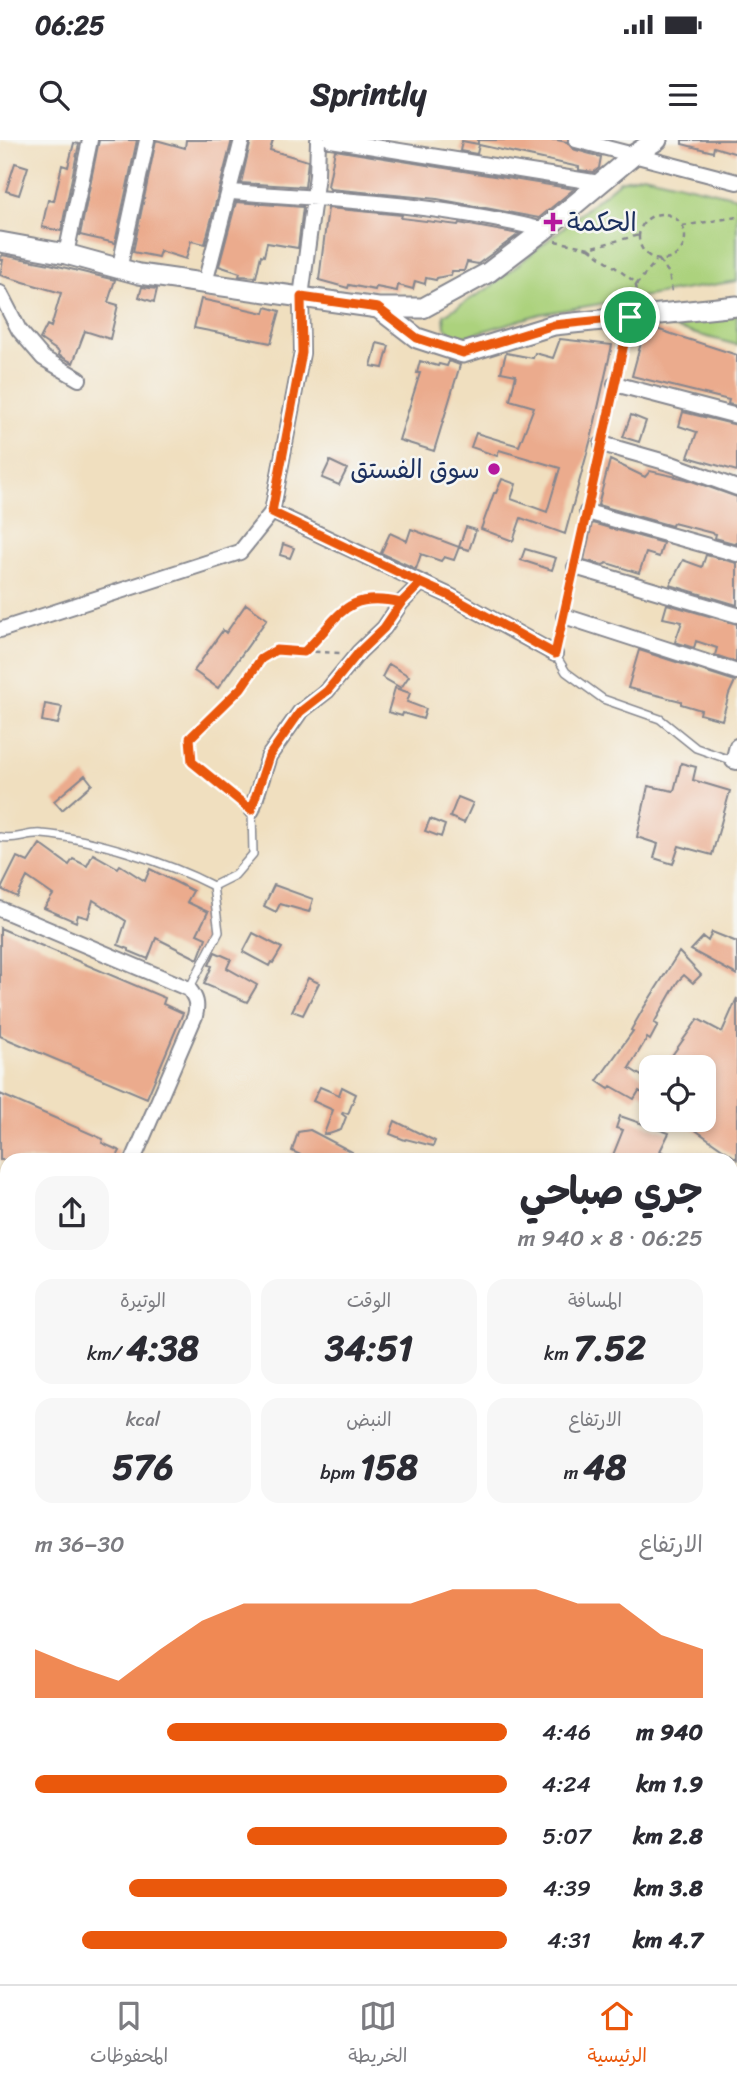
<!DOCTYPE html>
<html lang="ar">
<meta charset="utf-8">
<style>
:root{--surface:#fff;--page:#f7f7f7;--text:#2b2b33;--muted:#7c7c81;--line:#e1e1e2;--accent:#ea580c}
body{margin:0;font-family:Sriracha,"Playpen Sans Arabic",sans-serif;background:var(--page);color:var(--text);direction:rtl;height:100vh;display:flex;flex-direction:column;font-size:26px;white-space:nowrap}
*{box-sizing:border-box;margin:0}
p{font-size:23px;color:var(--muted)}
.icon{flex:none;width:38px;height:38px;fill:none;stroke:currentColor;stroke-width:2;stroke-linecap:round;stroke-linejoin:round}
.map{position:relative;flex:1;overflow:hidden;direction:ltr}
.side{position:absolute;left:0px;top:1013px;width:738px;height:831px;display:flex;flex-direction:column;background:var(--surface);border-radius:21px 21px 0 0;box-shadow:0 4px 10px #0003;direction:rtl}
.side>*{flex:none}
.buttons{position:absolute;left:639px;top:915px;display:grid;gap:14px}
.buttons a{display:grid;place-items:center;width:77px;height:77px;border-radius:14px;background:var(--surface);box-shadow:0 4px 10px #0003;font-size:35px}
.pin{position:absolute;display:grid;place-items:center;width:60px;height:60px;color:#fff;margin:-30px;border:4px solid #fff;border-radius:50%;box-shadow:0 2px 7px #0007}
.round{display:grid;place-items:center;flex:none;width:74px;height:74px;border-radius:21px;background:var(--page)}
.overview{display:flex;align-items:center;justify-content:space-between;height:119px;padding:0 35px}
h1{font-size:38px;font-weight:700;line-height:52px}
.figures{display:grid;grid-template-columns:repeat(3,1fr);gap:10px;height:119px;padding:7px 35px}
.figures div{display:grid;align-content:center;border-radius:18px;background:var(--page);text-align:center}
.figures b{font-size:35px;font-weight:700}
.figures small{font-size:19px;font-weight:400}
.figures p{font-size:19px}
.chart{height:196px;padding:14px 35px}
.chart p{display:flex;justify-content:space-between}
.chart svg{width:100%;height:126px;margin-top:7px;fill:var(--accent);opacity:.7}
ul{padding:0 35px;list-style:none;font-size:23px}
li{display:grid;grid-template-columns:112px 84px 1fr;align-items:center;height:52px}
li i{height:18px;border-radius:9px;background:var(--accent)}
.status{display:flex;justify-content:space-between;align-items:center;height:49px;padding:0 35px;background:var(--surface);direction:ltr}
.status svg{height:19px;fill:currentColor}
header{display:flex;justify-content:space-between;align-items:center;height:91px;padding:0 35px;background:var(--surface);font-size:32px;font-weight:700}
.dock{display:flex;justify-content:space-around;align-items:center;height:98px;border-top:2px solid var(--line);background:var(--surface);font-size:19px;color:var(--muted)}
.dock a{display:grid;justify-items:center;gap:4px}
.dock .selected{color:var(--accent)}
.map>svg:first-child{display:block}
</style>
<div class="status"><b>06:25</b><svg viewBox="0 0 49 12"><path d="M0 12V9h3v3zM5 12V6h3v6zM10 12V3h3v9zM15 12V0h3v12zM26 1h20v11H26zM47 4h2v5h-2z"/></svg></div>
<header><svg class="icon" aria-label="menu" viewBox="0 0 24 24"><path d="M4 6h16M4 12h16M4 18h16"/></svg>Sprintly<svg class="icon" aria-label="search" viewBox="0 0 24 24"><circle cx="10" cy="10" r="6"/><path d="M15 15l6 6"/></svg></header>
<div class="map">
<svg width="737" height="1844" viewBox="0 0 737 1844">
<rect width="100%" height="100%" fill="#f6f6f2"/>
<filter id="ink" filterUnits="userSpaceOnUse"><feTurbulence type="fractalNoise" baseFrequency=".0143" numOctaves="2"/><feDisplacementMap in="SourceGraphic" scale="14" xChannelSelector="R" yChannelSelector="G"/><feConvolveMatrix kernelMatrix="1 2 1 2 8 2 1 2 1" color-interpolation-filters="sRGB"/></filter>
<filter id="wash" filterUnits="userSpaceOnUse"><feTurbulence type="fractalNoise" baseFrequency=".00686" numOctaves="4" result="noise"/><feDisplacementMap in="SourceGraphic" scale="28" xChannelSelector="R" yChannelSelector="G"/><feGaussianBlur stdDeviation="1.57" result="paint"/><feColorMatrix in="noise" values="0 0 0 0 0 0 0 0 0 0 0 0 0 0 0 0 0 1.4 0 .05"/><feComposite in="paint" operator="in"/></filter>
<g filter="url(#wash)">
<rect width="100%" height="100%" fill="#f0dfbf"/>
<path fill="#acd27d" stroke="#64806e" stroke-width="2" d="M643 35 737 57V141L540 174 457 199 445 187 444 175 492 146 620 41Z
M737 175V205L655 183Z
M5 1675 7 1676V1838H118L116 1844H0V1689Z"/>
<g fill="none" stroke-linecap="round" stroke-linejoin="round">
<path stroke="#50b6ce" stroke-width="24" d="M732 1242 737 1244"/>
</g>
<g id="blocks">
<path fill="#ebab8d" d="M99 0H137L115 103 80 95Z
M156 0 185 8 186 0H232L205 104 191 101 186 119 160 111 158 117 133 112Z
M251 0H273L270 10 308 21 305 47 241 43Z
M478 0H557L567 2 573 9 601 17 599 28 594 32 579 30V27L479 5 477 14 460 11 462 1 478 4Z
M682 0H737V14L714 7 713 12 682 4Z
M74 3 79 4 61 91 42 87 48 60 54 61 62 25 68 27Z
M335 10 574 49 539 78 437 59 330 49 328 46Z
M15 23 28 27 19 55 6 51Z
M236 62 303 67 298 108 267 103 264 116 261 115 256 137 239 136 240 133 219 126Z
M328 68 402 75 401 78 458 85 459 83 519 94 478 124 467 122 464 131H452L451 135 437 138 436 140 426 138 425 144 415 141 413 149 398 145 397 151 376 147 375 150 349 145 348 148 319 140Z
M2 115 50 124 115 140 108 162 118 165 110 199 85 191 73 223 58 215 59 212 40 199 47 185 51 187 61 153 0 135 3 120H0Z
M142 147 157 149 154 162 139 157Z
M201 159 264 173 266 167 280 171 271 203 194 188Z
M650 187 737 215V266L728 264 729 260 632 236 645 188Z
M560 199 612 205 592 295 565 394 521 378 513 401 481 389 494 353H496L502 339 516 344 511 359 547 372 560 328 499 310 497 316 471 307 476 293 519 306 534 267 510 260 516 235 501 232 506 213 533 218 535 213 553 218Z
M377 203 389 206 383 228 371 226Z
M420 221 438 226 439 224 447 226 449 221 460 225 434 311 399 300 420 233H417Z
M683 272 737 285V331L688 317 697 292 679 286Z
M631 275 646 281 639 302 623 297Z
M610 320 645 337 650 331 686 339 737 357V404L715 398 716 394 673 383 672 386 598 365Z
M330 321 347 329 339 345 322 338Z
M592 383 663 403 659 417 646 413 639 433 607 423 603 425 584 420Z
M466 387 476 390 469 410 459 407Z
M411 389 459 407 454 420 444 417 441 421 421 414 416 429 381 413 390 393 407 401Z
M283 404 294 408 290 418 280 415Z
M525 409 556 418 552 430 521 420Z
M706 415 737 423V465L670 445 683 420 702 427Z
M246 464 267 479 218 548 194 531 223 490 226 493Z
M667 464 737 484 736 522 715 515 717 508 696 501 694 508 675 502 682 482 663 478Z
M639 510 735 541 729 554 722 580 700 574 701 570 681 564V561L628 548Z
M389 524 409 536 401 548 382 537Z
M395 548 410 553 407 562 426 569 423 579 403 573 402 576 388 572Z
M45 564 62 567 58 584 42 581Z
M681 623 696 627 693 640 730 651 712 715 679 706 673 724 654 718 658 704 637 697 648 646 674 651Z
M85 635 92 644 62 670 54 661Z
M458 657 473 663 464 683 450 677Z
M430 679 445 685 441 697 425 691Z
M40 704 69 725 73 719 87 726 93 714 118 728 120 725 145 741 150 729 193 751 187 762 208 772 197 794 206 798 198 819 156 798 148 819 129 811V809L118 805 126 781 93 760 88 778 78 775 76 782 44 768 53 755 27 737 17 757 1 749 17 717 28 722Z
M274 745 313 759 309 772 280 764 276 772 264 766Z
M0 788 165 858 163 864 183 873 147 958 0 896Z
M712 792 737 802V835L691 810 703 797 708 801Z
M253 793 282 808 273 823 271 822 269 826 243 812Z
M215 812 231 819 227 828 257 845 247 862 204 844 212 826 209 825Z
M679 812 701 835 693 843 684 835 678 841 654 883 658 885 650 900 647 898 629 928 651 942V959L639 951 634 959 611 946 609 949 597 941 633 891 631 890 643 869Z
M308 838 319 843 303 875 292 871Z
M737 858V1019L681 980H704V928H663L698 879 722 892Z
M320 947 339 955 342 947 356 954 348 974 343 972 342 974 346 977 341 990 329 994H324L333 970 313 961Z
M0 954 103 999 102 1003 120 1011 115 1020H0Z
M620 976 669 993 660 1011 681 1020H611L623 990 616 988Z
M395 981 435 1001 433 1006 406 999 405 1000 390 994Z
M310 990 352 1012 348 1020H311L292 1011 298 992Z"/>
</g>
</g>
<g filter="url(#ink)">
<use href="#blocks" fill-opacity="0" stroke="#86878e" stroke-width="2"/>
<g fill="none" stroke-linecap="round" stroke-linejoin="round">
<g stroke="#86878e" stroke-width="10">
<path id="lane" d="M630 177 555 514 566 532 603 559 660 579 696 608 733 621
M0 697C15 701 28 692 42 694 94 699 167 722 213 746
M189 849 219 792 213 746 235 735 253 714 252 670
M0 1082 7 1085
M0 1659 7 1661"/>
</g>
<g stroke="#86878e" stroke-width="18">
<path id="street" d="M331 0 600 43
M576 0 737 42
M229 52C334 59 442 64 544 90
M66 114 90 0
M119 130 147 0
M205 143 242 0
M0 153 19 190 43 218 79 239
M615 244 737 276
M602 304 672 324 737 348
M272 372 302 213 301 157 317 35 318 0
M587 372 737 414
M575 427 737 475
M564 476 737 532
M0 490 240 412 272 372 450 456 555 514
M737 606 733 621 737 622
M252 670 269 616 300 572 327 551 359 512 384 488 401 463 421 443
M0 769 189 849C196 858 198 864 195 876L133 1020
M732 1125 737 1112
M0 1314 7 1315
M732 1370 737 1371
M732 1430 737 1431
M0 1441H7
M732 1477 737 1480
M0 1486 7 1488
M732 1594 737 1596
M732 1683 737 1684
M732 1780 737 1754
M383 1838 401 1844
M634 1838 640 1844
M257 1844 261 1838
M451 1844 462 1838
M718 1844 720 1838"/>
</g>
<g stroke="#86878e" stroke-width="23">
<path id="secondary" d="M0 102 66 114 139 134 378 168H423L489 132 544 90 635 14 657 0
M378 168 417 198 463 213 554 185 737 166
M0 1124 7 1127
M0 1167 7 1169
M732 1290 737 1291
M732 1316 737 1317"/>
</g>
<path stroke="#86878e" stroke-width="2.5" stroke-dasharray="5 5" stroke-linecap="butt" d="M639 97a23 23 0 1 1 46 0a23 23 0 1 1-46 0Z
M682 86 737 77
M555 101 589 108 639 95
M589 108 635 142 639 159
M659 120 669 133 672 152
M636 145 656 121
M304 512 354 462 377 458 387 460
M241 662 192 622 190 598 241 548 261 519 276 510 341 513"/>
<use href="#lane" stroke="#fff" stroke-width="7"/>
<use href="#street" stroke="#fff" stroke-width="14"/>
<use href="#secondary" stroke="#fff" stroke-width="19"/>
</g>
</g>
<g fill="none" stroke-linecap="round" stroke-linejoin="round" filter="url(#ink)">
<g stroke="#fff" stroke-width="14">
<path id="route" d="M630 177 555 514 450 456 421 443 401 463 384 488 359 512 327 551 300 572 269 616 251 670 192 622 190 598 241 548 261 519 276 510 304 512C341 477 343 450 401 463L421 443 272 372 302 213 301 157 378 168 417 198 463 213 554 185 630 177"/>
</g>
<use href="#route" stroke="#ea580c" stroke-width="9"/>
</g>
<g fill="#b5179e" stroke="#f6f6f2" stroke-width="2.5">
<path d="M549.5 71.5h7v7h7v7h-7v7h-7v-7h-7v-7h7z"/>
<circle cx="494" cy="329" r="7"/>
</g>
<g text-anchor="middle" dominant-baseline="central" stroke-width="5" stroke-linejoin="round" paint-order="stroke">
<g font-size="26" fill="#1b2f5e" stroke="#f6f6f2" text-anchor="start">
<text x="567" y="82">الحكمة</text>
<text x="480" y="329" text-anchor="end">سوق الفستق</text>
</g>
</g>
</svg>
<div class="buttons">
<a><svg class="icon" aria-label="locate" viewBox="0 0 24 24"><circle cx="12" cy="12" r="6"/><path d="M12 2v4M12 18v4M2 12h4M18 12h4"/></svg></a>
</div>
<div class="pin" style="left:630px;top:177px;background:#1e9e55"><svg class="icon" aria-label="arrive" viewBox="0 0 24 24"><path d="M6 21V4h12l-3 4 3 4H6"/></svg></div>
<section class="side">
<div class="overview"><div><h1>جري صباحي</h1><p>06:25 · 8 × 940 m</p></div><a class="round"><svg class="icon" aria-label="share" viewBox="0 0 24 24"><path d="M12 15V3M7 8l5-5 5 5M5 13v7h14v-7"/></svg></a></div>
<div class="figures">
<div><p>المسافة</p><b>7.52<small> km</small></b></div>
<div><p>الوقت</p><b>34:51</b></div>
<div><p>الوتيرة</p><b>4:38<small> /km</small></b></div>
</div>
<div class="figures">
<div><p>الارتفاع</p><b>48<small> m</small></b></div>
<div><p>النبض</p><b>158<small> bpm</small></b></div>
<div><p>kcal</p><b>576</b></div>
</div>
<div class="chart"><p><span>الارتفاع</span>30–36 m</p>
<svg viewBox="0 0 160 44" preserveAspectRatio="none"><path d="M0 44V27L10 33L20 38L30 27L40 17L50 11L60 11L70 11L80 11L90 11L100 6L110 6L120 6L130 11L140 11L150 22L160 27V44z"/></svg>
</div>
<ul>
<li><b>940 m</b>4:46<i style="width:72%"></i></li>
<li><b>1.9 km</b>4:24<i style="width:100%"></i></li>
<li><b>2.8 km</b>5:07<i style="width:55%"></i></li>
<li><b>3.8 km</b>4:39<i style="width:80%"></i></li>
<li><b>4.7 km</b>4:31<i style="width:90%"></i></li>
</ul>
</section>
</div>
<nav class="dock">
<a class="selected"><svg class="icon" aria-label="home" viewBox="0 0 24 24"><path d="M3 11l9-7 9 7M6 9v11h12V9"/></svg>الرئيسية</a>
<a><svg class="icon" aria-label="map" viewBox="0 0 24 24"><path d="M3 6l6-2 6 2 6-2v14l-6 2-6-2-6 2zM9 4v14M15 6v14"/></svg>الخريطة</a>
<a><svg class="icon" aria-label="saved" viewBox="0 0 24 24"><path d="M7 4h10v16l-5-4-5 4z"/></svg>المحفوظات</a>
</nav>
